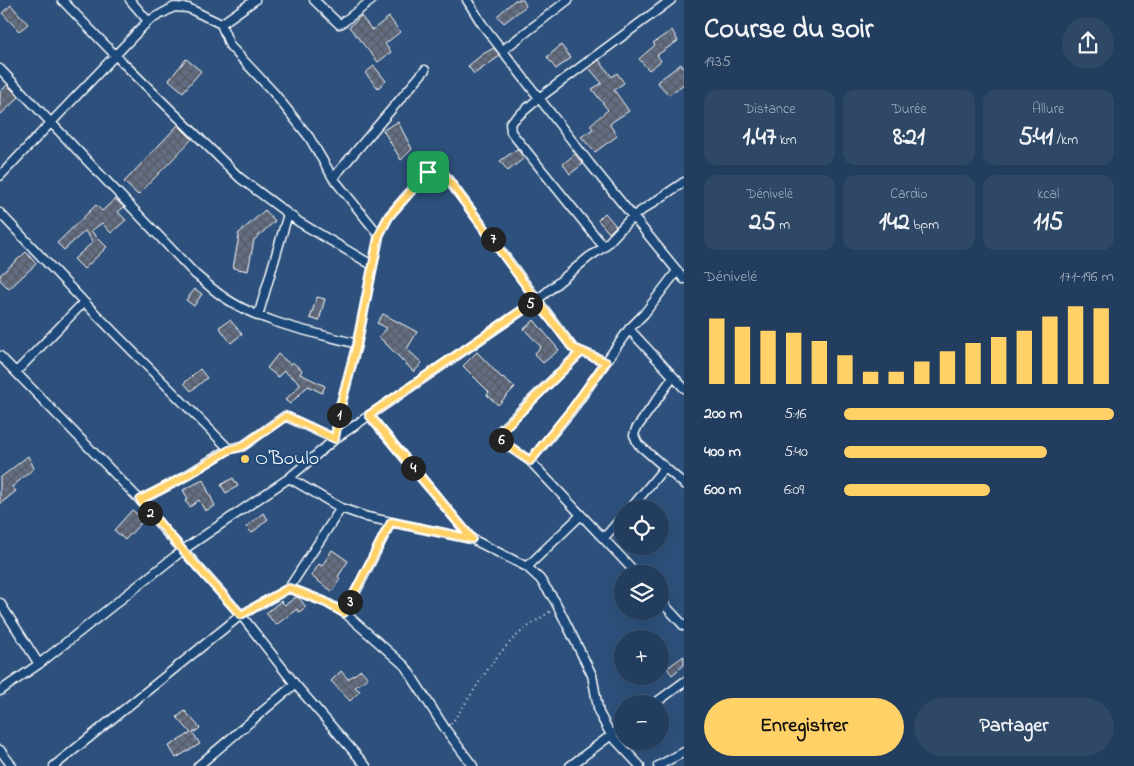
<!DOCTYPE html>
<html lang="fr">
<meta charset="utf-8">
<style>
:root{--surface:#223d5d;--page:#2e4866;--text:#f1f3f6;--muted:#a2aebc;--line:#3f5672;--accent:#ffd166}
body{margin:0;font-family:"Indie Flower",sans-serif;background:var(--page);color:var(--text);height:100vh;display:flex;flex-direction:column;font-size:19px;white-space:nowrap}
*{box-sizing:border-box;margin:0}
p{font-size:16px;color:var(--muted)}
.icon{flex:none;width:28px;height:28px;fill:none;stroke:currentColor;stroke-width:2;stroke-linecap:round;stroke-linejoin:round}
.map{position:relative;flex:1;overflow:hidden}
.side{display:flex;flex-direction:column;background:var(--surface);width:450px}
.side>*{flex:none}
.fabs{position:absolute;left:614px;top:500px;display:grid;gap:10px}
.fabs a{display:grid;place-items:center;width:55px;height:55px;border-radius:50%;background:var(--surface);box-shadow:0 5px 20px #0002,0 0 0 1px var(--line);font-size:25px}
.pin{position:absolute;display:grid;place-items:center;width:42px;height:42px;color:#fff;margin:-21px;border-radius:10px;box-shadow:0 2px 8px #0006}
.km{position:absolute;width:25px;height:25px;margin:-12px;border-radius:50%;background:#222;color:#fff;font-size:14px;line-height:25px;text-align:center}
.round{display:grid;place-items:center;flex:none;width:52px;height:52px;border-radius:26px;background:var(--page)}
.summary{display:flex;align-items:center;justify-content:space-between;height:85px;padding:0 20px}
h1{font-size:28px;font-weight:800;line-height:38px}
.figures{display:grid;grid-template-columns:repeat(3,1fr);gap:8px;height:85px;padding:5px 20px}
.figures div{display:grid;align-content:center;border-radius:12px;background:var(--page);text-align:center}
.figures b{font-size:25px;font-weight:800}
.figures small{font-size:14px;font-weight:400}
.figures p{font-size:14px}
.chart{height:140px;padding:10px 20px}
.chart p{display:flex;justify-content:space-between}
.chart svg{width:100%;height:90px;margin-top:5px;stroke:var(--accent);stroke-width:6}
.button{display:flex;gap:10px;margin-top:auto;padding:10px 20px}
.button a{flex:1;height:58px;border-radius:30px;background:var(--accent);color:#111;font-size:20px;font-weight:800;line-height:58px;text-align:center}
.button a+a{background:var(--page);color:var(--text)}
ul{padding:0 20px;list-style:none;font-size:16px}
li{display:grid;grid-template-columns:80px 60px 1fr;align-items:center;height:38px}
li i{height:12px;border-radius:6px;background:var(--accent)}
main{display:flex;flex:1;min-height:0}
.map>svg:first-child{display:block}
</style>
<main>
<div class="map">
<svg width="684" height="766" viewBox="0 0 684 766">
<defs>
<pattern id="building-cross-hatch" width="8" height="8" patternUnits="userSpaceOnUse" patternTransform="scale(1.25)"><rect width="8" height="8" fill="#646e83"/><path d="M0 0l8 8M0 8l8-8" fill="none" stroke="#565a62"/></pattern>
</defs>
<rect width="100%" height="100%" fill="#2d517c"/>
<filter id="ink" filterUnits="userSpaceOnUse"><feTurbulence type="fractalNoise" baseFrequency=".02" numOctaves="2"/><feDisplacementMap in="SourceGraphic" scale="10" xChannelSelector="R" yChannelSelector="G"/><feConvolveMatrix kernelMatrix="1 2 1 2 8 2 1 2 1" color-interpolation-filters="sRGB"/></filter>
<g filter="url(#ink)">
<path fill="url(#building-cross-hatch)" stroke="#fff" d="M515 0H523L526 6 504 23 497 16Z
M11 5 28 24 19 31 2 13Z
M361 16 372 30 389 17 400 32 385 44 391 52 378 62 349 27Z
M672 30 678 41 657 55 661 61 649 70 639 59 655 45 653 43Z
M561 45 571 58 556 69 547 57Z
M494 48 500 56 474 74 468 66 483 54Z
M186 59 201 71 183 92 169 80Z
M599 60 612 77 617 73 624 83 614 90 629 111 612 122 610 125 617 136 595 152 581 137 593 129 590 125 608 110 592 89 602 83 589 68Z
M681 64 684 68V84L669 95 657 82Z
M374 66 386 81 378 88 365 73Z
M7 85 19 97 0 115V92Z
M398 122 412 149 401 160 383 130Z
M178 125 192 139 138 195 124 182Z
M517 149 524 158 508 171 500 161Z
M575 154 583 164 570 174 563 164Z
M115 199 124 207 118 212 126 220 111 233 102 223 91 231 107 247 84 269 74 259 93 242 85 231 64 250 57 243 96 205 102 211Z
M265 210 275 221 254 240 248 271 233 268 239 236 238 234Z
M605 213 616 226 609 233 598 220Z
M26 252 36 264 9 289 0 280V275Z
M195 289 202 294 194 306 186 300Z
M317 297 325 299 319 321 310 318Z
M383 314 417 332 407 349 422 363 414 372 379 337 387 328 377 323Z
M230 320 242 334 231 343 219 327Z
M534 320 559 350 543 363 534 354 541 347 524 329Z
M477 352 502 378 503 377 515 387 498 405 487 395 489 392 463 366Z
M278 354 290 364 292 362 302 370 300 374 325 386 322 393 308 386 290 404 285 400 301 384 284 371 278 377 267 368Z
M200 369 207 378 191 391 184 383Z
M28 456 34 468 12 487 16 491 0 504V478Z
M233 478 238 486 226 493 221 485Z
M203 480 215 506 205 511 199 500 190 507 185 501 188 499 183 490Z
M132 510 144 520 125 540 114 530Z
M263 513 268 519 252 533 246 527Z
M332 550 348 561 338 577 340 579 332 591 311 576 319 564 322 566Z
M296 597 299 598 306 607 299 612 297 609 276 625 266 613 281 601 285 605Z
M684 656V665L672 675 667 668Z
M361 670 368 678 355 687 360 691 350 701 331 681 341 671 348 679Z
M185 711 200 728 193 733 200 744 176 758 169 746 191 733 177 717Z"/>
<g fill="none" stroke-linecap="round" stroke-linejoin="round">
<g stroke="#fff" stroke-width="11">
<path id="minor" d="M62 0 115 55 240 178 299 222 372 265
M130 0 148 21 174 7 188 8 221 24 230 46 274 93 309 137 333 178 379 235
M314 0 339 24 342 23 372 0
M467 0 482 24 590 164 684 279
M221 24 255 0
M503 50 568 0
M0 69 195 274C205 282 214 291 225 298 264 324 313 332 357 344
M0 176 148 21
M333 178 425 70
M0 213 84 302 229 449
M604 247 511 132 510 123 539 98 671 0
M258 316 288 214
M629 329 684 388
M580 353 500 431 501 441 530 461 637 574
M0 356 140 500 164 530 183 550 241 615 295 684 366 766
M16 372 84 302
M673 377 636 429 634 435 638 444 684 484
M369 415 472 539
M335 439 341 404 357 344 379 235 389 216 428 171H437L444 174 573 348 606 362
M530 461 573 409 629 329 644 314 677 271
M289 478 341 508 367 517 472 539 527 567 540 579 555 601 592 675 599 713 611 735 640 766
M140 500 179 480 229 449 243 446 285 416 335 439
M630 509 665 467
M604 538 622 517
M527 567 581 515
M289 588 325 602 345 613 405 666 446 730 473 766
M660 600 684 626
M0 603 39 664
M345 613 391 522
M0 691 39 664 183 550 289 478 335 439 536 301 589 257 604 247 632 217 684 182
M654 704 684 682
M0 750 12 766
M54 766 241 615 289 588 341 508
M198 766 295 684
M570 766 622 727
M658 766 684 752"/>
</g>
<path stroke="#fff" stroke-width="2" stroke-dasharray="1 4" stroke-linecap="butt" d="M451 724C471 697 487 666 510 642 522 630 537 620 551 611"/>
<use href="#minor" stroke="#1f4a7a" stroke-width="8"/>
</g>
</g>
<g fill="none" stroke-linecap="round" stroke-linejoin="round" filter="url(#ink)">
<g stroke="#fff" stroke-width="10">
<path id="route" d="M428 172 389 216 379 235 357 344 341 404 335 439 286 416 243 446 229 450 179 480 140 500C172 540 207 577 241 615L289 588 325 602 344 613 391 522 472 539 369 415 536 301 573 348 606 362 572 409 530 461 501 441 500 432 580 353 573 348C529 291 487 232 444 174L437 171 428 172"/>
</g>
<use href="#route" stroke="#ffd166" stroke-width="6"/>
</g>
<circle fill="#ffd166" stroke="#1f4a7a" stroke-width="2" cx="245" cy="459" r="5"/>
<g text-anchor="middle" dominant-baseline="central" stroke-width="4" stroke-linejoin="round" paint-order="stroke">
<g font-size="20" fill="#fff" stroke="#1f4a7a" text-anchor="start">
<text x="255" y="459">O'Boulo</text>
</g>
</g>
</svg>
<div class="fabs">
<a><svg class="icon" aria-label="locate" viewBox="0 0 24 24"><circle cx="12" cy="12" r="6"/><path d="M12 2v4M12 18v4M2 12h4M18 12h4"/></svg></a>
<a><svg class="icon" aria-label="layers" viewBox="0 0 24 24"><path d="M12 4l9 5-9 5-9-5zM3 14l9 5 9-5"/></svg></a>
<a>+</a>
<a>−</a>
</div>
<div class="pin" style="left:428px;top:172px;background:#1e9e55"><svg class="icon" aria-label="arrive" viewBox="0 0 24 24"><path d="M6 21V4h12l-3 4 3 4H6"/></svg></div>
<b class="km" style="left:339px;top:415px">1</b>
<b class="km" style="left:150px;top:513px">2</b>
<b class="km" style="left:350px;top:602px">3</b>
<b class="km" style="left:413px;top:468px">4</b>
<b class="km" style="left:530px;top:304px">5</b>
<b class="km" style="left:501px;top:440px">6</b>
<b class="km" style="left:493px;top:239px">7</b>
</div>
<section class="side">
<div class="summary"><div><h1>Course du soir</h1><p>19:35</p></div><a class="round"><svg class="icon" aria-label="share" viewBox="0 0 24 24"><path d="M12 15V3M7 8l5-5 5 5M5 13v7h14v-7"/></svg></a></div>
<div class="figures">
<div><p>Distance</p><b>1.47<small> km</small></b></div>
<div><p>Durée</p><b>8:21</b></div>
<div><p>Allure</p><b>5:41<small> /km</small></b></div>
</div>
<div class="figures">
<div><p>Dénivelé</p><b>25<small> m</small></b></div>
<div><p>Cardio</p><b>142<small> bpm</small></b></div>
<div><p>kcal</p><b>115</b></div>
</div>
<div class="chart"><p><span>Dénivelé</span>171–196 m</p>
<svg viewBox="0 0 160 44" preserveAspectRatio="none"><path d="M5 44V12M15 44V16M25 44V18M35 44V19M45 44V23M55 44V30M65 44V38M75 44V38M85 44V33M95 44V28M105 44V24M115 44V21M125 44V18M135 44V11M145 44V6M155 44V7"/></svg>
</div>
<ul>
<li><b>200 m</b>5:16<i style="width:100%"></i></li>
<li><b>400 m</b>5:40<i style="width:75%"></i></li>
<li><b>600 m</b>6:09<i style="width:54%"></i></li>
</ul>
<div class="button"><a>Enregistrer</a><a>Partager</a></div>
</section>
</main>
